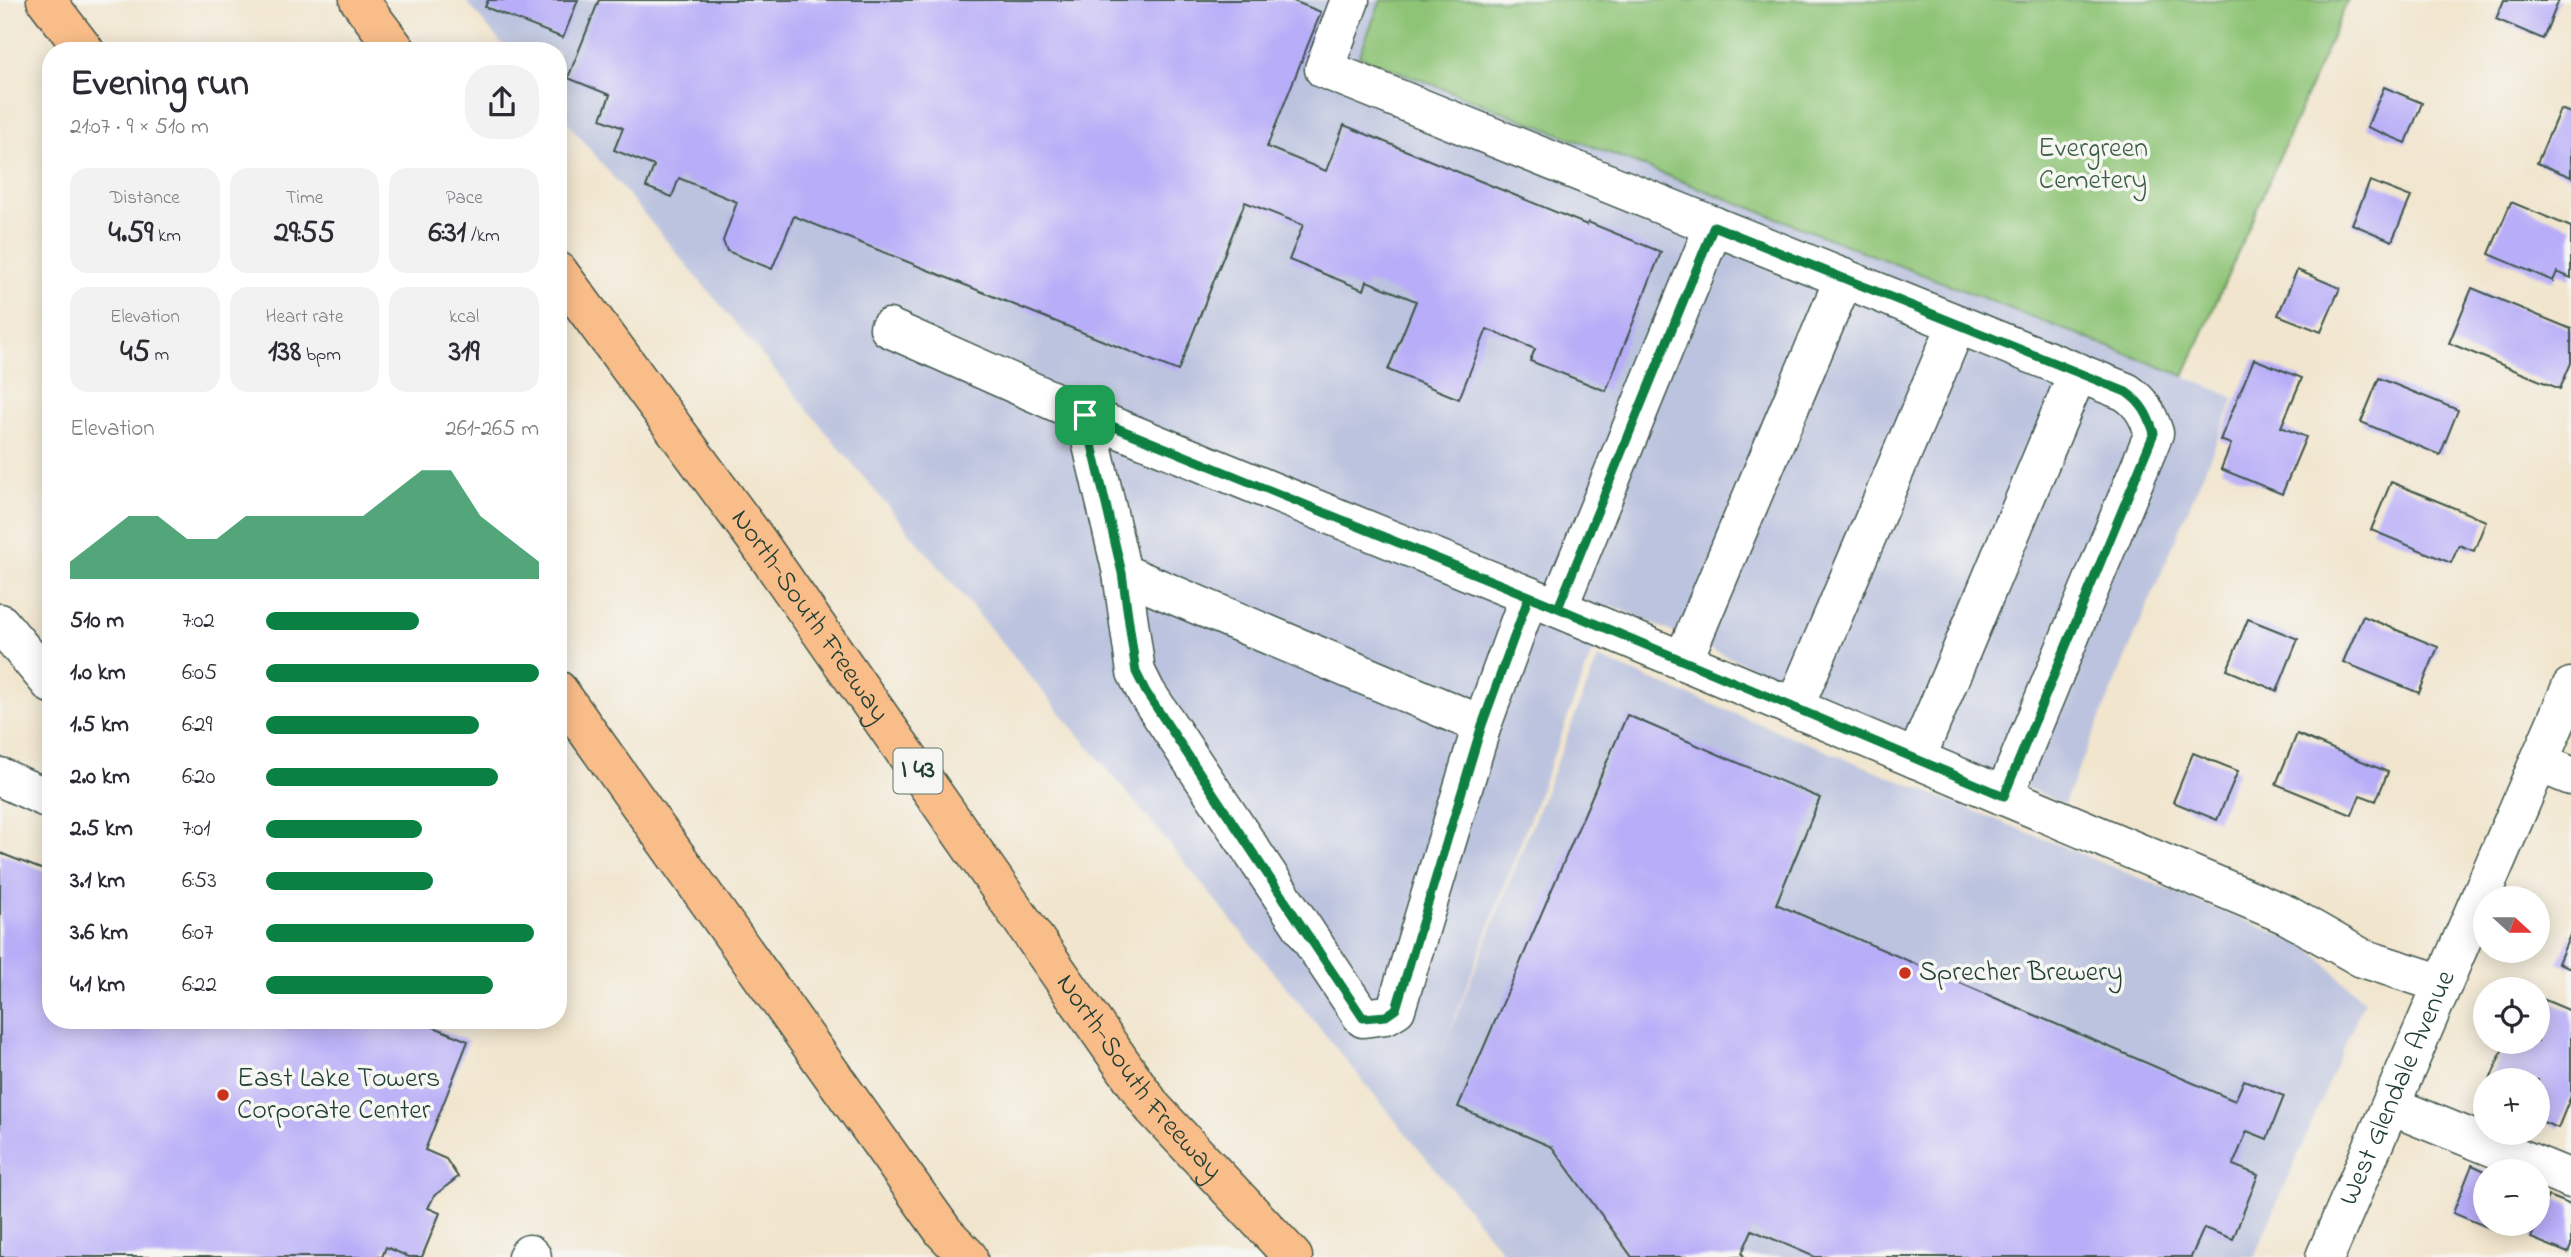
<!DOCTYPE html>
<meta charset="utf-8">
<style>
:root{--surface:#fff;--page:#f2f2f3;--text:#2b2b33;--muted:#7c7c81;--accent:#0b8043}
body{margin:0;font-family:"Indie Flower",sans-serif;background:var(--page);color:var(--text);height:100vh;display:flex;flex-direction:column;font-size:26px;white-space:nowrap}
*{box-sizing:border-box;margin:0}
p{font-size:23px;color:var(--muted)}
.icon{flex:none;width:38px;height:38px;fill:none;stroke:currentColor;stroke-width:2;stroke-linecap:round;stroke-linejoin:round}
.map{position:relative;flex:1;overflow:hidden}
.side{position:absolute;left:42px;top:42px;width:525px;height:987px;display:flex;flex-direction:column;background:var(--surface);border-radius:28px;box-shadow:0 4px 18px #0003}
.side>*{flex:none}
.needle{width:46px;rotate:111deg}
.tools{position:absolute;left:2473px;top:886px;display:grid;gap:14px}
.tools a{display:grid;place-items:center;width:77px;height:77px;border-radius:50%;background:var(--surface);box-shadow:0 4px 18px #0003;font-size:35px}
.pin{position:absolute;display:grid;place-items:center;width:60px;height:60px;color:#fff;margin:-30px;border-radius:14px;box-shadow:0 4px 10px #0006}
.round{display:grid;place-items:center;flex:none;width:74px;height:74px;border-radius:28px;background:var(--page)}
.head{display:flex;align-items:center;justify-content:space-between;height:119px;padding:0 28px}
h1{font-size:38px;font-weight:700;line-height:52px}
.metrics{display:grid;grid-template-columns:repeat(3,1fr);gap:10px;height:119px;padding:7px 28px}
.metrics div{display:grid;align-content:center;border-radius:18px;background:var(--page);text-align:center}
.metrics b{font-size:30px;font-weight:700}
.metrics small{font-size:19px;font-weight:400}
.metrics p{font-size:19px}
.chart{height:196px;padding:14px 28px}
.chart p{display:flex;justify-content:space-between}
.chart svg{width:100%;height:126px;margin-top:7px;fill:var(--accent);opacity:.7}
ul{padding:0 28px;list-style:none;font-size:23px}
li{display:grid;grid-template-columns:112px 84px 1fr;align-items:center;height:52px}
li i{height:18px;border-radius:9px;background:var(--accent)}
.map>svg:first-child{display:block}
</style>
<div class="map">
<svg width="2571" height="1257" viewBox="0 0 2571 1257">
<rect width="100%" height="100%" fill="#f6f6f2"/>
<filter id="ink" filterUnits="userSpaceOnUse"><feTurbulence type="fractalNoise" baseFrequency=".0143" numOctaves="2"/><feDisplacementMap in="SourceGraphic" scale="14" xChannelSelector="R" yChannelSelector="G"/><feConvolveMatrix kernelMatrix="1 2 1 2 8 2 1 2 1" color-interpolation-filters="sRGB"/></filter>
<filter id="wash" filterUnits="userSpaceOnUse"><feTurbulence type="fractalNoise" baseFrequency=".00686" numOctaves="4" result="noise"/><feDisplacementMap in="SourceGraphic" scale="28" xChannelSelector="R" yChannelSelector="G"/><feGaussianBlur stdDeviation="1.57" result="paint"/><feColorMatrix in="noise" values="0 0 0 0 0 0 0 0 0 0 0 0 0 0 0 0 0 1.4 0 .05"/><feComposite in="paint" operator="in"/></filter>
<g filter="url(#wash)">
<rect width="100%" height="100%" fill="#f1e5cd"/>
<path fill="#bcc3de" d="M465 0H1381L1360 57 2184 376 2235 398 2064 804 1610 605 1436 1068 1598 658 2307 946 2364 1001 2254 1257H1507L1115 778 558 111V51H508Z"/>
<path fill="#8ec476" stroke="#568055" stroke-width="2" d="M1381 0H2348L2184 376 1359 56Z"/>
<g id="blocks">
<path fill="#b8adf8" d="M488 0H578L563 38 485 7Z
M599 0H1291L1321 12 1267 147 1326 171 1344 125 1587 225 1588 222 1661 252 1606 391 1530 361 1535 349 1487 329 1459 399 1388 370 1416 301 1367 281 1364 290 1289 260 1303 225 1245 202 1178 371 794 216 772 269 727 251 723 241 737 202 679 178 672 197 646 187 654 166 614 150 623 128 601 119 610 95 568 78Z
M2504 0H2559L2543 39 2496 19Z
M2384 87 2422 103 2406 143 2367 127Z
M2560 109 2571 113V177L2537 163Z
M2370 181 2411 197 2392 241 2352 224Z
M2511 202 2571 227V278L2557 272 2553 281 2489 254Z
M2297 270 2340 288 2321 332 2278 315Z
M2472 288 2571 329V363L2560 389 2449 343Z
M2254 359 2302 378 2281 427 2306 437 2282 494 2221 469 2231 444 2220 440Z
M2379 378 2458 410 2440 455 2361 422Z
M2391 482 2486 521 2474 551 2459 545 2451 563 2371 530Z
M2363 616 2438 647 2419 693 2343 662Z
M2248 619 2298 639 2277 691 2227 670Z
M1627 715 1820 798 1776 904 2235 1101 2244 1080 2284 1096 2267 1139 2247 1131 2233 1165 2258 1175 2233 1239 2204 1228 2191 1257H1815L1752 1230 1742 1253 1744 1257H1632L1552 1147 1458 1107Z
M2297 734 2388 772 2376 801 2360 795 2352 815 2276 784Z
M2193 753 2238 771 2217 820 2173 802Z
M0 853 51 873V1020H417L468 1041 425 1150 446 1159 458 1177 434 1196 428 1208 440 1213 422 1257H409L386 1247 382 1257H0Z
M2571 933V968L2558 963Z
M2538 997 2571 1011V1096L2558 1128 2538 1120V1080H2490L2506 1041H2538Z
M2472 1165 2485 1171V1223H2495L2492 1229 2453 1213Z
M2548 1196 2571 1205V1246L2568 1253 2531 1238Z"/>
</g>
</g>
<g filter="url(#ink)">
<use href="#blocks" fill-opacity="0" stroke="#3e564b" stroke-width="2"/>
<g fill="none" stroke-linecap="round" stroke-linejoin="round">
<g stroke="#3e564b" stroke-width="41">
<g id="minor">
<path d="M1350 0 1324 69 1714 226 1558 608"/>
<path d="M1714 226 2126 392C2142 403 2148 415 2154 433L2004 796"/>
<path d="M889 328 1085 415 1122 573 1482 725 1529 596 2287 915 2362 958 2443 984"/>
<path d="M1085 415 1529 596"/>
<path d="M1122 573 1136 672 1146 692 1363 1018 1386 1015 1396 1009 1482 725"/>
<path d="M0 623 51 684"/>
<path d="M1683 661 1844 278"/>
<path d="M1794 708 1957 324"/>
<path d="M1916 759 2078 372"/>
<path d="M2539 763 2571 776"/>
<path d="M0 777 51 800"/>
<path d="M2391 1106 2571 1179"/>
<path d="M527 1257 529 1254 532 1257"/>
<path id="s1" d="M2325 1257 2571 687"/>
</g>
</g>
<g stroke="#3e564b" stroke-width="41">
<g id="highway">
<path d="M46 0 85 51"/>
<path d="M359 0 397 51"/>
<path id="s2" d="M558 271 758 542 1153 1108 1293 1257"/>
<path d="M558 690 944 1232 968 1257"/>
</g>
</g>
<use href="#minor" stroke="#fff" stroke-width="38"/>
<use href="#highway" stroke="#f9bd89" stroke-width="38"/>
</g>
</g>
<g fill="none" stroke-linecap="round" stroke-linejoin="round" filter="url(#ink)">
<g stroke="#fff" stroke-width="14">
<path id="route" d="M1085 415 1122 573 1136 672 1146 692 1363 1018 1386 1016 1396 1009 1482 725 1529 596 1558 608C1707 671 1856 733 2004 796L2154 433C2148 415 2142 403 2126 392L1714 226 1558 608 1529 596 1085 415"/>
</g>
<use href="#route" stroke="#0b8043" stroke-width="9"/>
</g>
<g fill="#c8321e" stroke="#f6f6f2" stroke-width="2.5">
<circle cx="1905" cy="973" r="7"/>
<circle cx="223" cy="1095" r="7"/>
</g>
<g text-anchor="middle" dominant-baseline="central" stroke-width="7" stroke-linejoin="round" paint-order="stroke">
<rect fill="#f6f6f2" stroke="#60746d" stroke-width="2" x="893.5" y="748.5" width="49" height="45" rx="5"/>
<g font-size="26" font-weight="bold" fill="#1f3d34">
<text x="918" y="771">I 43</text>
</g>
<g font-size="28" fill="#3b5f44" stroke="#f6f6f2">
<text x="2093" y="149">Evergreen<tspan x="2093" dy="32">Cemetery</tspan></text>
</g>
<g font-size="28" fill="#1f3d34" stroke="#f6f6f2">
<text stroke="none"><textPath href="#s2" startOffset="427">North-South Freeway</textPath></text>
<text stroke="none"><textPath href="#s2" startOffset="994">North-South Freeway</textPath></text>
<text stroke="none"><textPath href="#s1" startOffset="184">West Glendale Avenue</textPath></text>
</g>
<g font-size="28" fill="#1f3d34" stroke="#f6f6f2" text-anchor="start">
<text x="1919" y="973">Sprecher Brewery</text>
<text x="237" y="1079">East Lake Towers<tspan x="237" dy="32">Corporate Center</tspan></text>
</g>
</g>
</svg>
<div class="tools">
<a><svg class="needle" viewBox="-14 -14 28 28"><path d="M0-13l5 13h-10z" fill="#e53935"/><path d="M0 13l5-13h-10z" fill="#7c7c81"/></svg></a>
<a><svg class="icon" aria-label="locate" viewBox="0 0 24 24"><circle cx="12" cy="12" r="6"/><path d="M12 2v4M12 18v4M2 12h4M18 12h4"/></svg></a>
<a>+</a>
<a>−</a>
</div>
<div class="pin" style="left:1085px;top:415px;background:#1e9e55"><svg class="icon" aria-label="arrive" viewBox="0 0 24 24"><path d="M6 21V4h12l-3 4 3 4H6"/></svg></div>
<section class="side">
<div class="head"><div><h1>Evening run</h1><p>21:07 · 9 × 510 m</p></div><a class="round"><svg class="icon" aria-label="share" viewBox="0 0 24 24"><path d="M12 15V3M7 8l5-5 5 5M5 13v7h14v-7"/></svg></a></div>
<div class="metrics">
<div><p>Distance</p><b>4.59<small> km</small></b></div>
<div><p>Time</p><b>29:55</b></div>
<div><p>Pace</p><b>6:31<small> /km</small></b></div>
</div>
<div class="metrics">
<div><p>Elevation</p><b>45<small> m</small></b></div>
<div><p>Heart rate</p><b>138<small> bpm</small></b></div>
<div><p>kcal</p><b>319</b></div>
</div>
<div class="chart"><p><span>Elevation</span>261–265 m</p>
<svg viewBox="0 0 160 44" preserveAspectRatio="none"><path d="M0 44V38L10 30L20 22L30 22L40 30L50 30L60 22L70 22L80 22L90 22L100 22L110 14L120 6L130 6L140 22L150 30L160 38V44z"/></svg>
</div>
<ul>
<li><b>510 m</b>7:02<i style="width:56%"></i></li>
<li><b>1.0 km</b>6:05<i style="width:100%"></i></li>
<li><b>1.5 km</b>6:29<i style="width:78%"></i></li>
<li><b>2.0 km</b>6:20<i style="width:85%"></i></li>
<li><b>2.5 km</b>7:01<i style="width:57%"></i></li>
<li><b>3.1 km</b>6:53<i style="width:61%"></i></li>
<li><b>3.6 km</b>6:07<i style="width:98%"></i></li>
<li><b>4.1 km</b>6:22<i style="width:83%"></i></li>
</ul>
</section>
</div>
